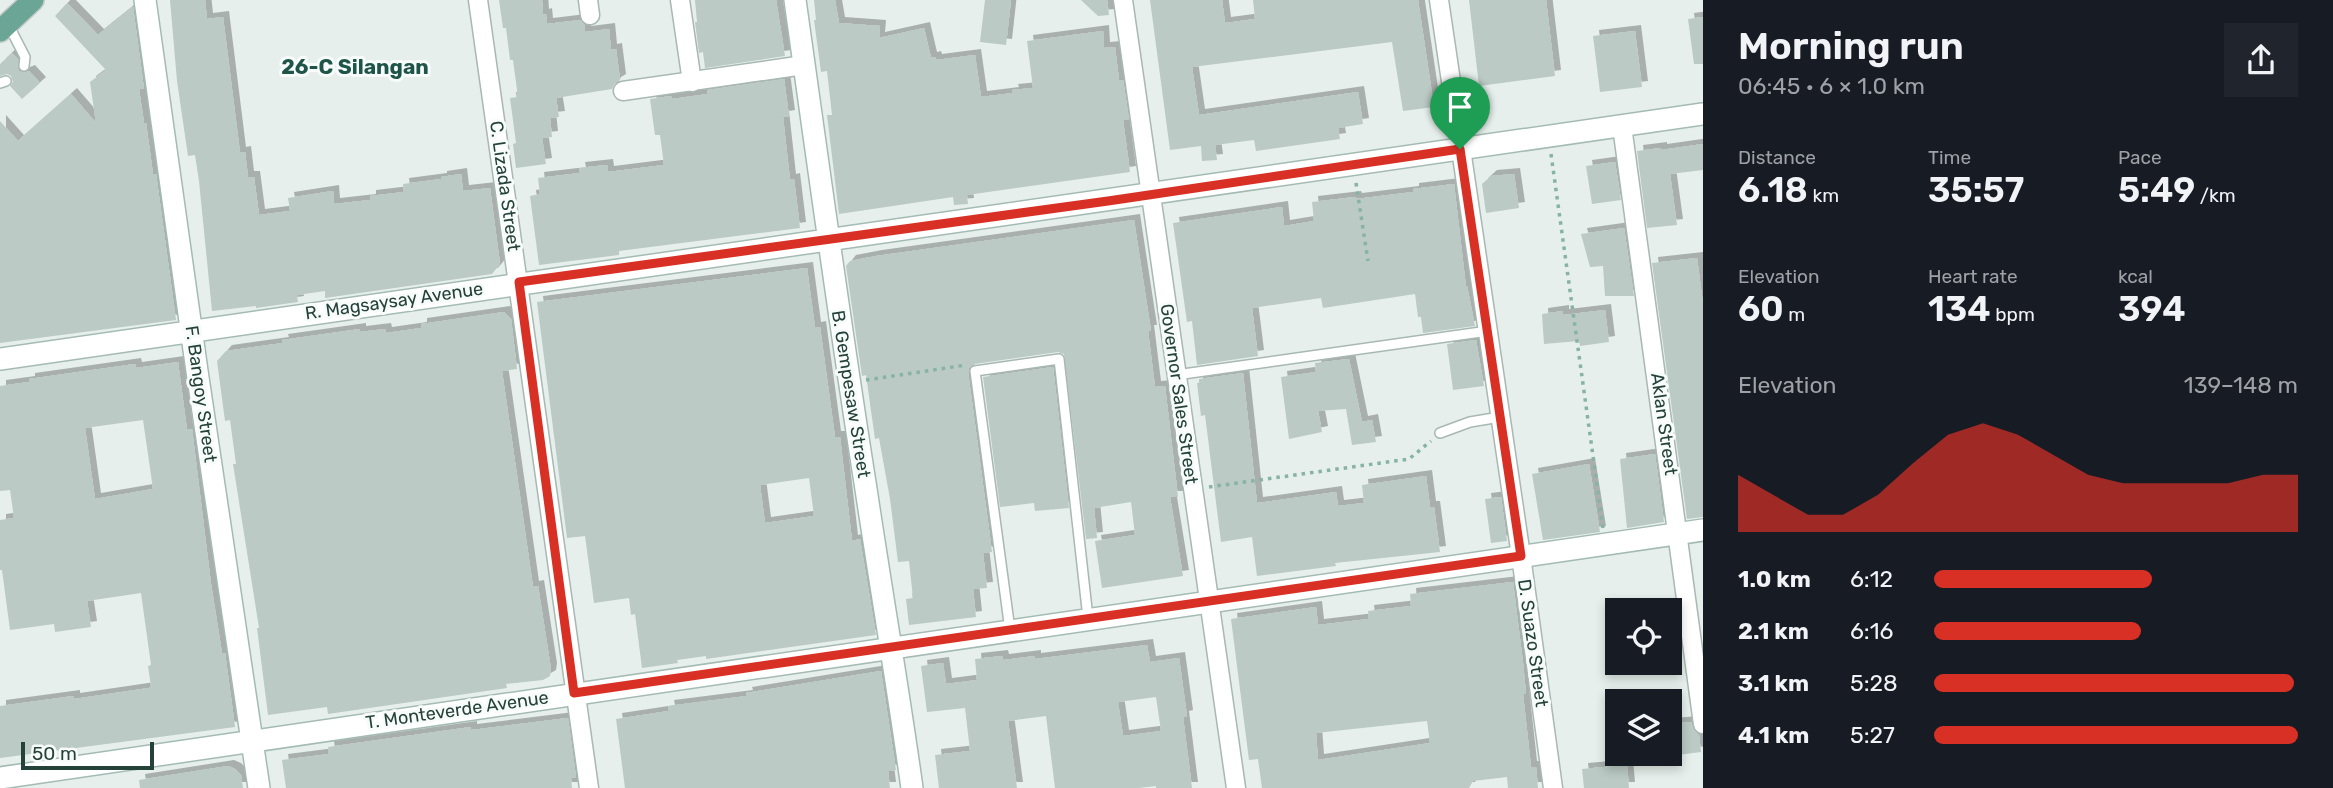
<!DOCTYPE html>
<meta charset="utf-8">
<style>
:root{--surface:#171b24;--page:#20242c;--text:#f1f3f6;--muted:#9ea1a6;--accent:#d93025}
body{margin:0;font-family:Rubik,sans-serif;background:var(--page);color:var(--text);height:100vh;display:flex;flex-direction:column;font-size:26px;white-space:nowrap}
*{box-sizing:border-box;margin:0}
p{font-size:23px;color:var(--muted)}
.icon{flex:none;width:38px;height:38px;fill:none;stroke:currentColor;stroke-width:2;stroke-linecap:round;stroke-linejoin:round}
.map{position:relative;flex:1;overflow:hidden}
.panel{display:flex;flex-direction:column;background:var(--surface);width:630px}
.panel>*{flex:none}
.tools{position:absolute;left:1605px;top:598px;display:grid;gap:14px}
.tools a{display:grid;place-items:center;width:77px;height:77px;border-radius:0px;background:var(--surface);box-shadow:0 4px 10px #0003;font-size:35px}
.scale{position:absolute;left:21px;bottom:18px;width:133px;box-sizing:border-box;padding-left:7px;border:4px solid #24423a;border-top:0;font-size:19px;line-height:24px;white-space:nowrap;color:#24423a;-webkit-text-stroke:5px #f7fbf9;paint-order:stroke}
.pin{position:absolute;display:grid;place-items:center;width:60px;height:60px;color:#fff;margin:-72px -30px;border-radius:50% 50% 50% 0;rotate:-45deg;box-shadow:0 0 7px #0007}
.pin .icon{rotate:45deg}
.round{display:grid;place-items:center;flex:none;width:74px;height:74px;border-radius:0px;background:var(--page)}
.headline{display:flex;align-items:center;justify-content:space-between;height:119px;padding:0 35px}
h1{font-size:38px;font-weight:600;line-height:52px}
.metrics{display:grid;grid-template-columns:repeat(3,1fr);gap:10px;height:119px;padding:7px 35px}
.metrics div{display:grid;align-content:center}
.metrics b{font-size:35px;font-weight:600}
.metrics small{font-size:19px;font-weight:400}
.metrics p{font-size:19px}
.chart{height:196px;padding:14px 35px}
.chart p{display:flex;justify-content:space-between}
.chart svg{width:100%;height:126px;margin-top:7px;fill:var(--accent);opacity:.7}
ul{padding:0 35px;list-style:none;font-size:23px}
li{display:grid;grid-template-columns:112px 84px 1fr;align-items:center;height:52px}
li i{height:18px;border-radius:9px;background:var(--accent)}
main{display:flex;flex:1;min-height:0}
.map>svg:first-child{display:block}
</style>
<main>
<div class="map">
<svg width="1703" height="788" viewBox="0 0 1703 788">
<defs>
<filter id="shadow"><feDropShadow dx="6" dy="-6" stdDeviation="0" flood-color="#0004"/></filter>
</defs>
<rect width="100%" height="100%" fill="#e6efeb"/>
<path fill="#bbcac4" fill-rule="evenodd" filter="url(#shadow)" d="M170 0H205L207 19 223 17 240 153 245 152 248 177H254L259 215 290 211 288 198 333 191 334 204 370 200V196L404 192 403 184 441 179V177L461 174 463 191 490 188 500 264 492 274 325 298V291L297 295 298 302 256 308V306L212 311 199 181 195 155 188 156 177 81Z
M499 0H542L543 15 546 14 547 24 580 20 584 24 585 32 609 29 611 50 616 49 620 80 615 83 612 89 556 98 559 117 550 118 552 137 542 138 546 164 516 168 513 144 516 143 510 98 518 97 513 60H510L506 28H503Z
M695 0H776L785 56 705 68 703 52 699 53 695 22H697Z
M814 0H835L839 23 880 26 879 38 924 28 931 58 935 57 936 60 975 55 981 97 1013 93 1012 90 1033 88 1027 41 1103 31 1104 48 1115 47 1119 80H1123L1129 119 1123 120 1130 172 967 195 968 204 954 205 953 197 839 214 827 115H832L827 71 821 72 814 20H816Z
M985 0H1011L1006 45 980 42Z
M1081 0H1107L1109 15 1098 16Z
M1150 0H1222L1225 23 1255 19 1253 0H1418L1434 107 1403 111 1392 42 1192 67 1199 115 1358 92 1363 124 1338 128 1340 139 1256 151 1254 140 1215 145 1217 160 1202 161 1201 146 1170 150Z
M1469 0H1546L1555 76 1479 86Z
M67 3 98 35 133 7 144 89H139L144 123H146L153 174H156L176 320 0 343V121L18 141 71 94 96 123 90 82 106 70 55 16Z
M1703 17V64H1694L1688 19Z
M1635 31 1642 87 1600 92 1593 36Z
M12 53 18 59 19 71 24 73 29 71 40 83 22 99 10 86 13 82 11 76 7 74 0 76V64Z
M784 79 789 116 783 117 790 180 794 179 800 228 619 251V255L539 265 530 196 540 194 538 178 580 173 579 168 607 165 608 172 664 165 660 135H655L650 99 671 96 672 99 708 94 707 90Z
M1703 144V170L1670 174 1677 225 1647 228 1637 151 1661 148V150Z
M1615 162 1621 200 1592 204 1586 166Z
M1514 174 1519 208 1486 213 1482 184 1491 176Z
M1454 184 1466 287 1467 286 1475 326 1423 333 1421 317H1418L1415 294 1323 308 1321 298 1252 308 1258 356 1197 365 1192 321 1187 322 1173 223 1282 207 1284 226 1314 221 1312 202 1355 197 1356 199 1413 192V189Z
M1134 220 1151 331H1148L1155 387 1165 386 1178 497H1170L1183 576 1102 588 1095 541 1135 535 1131 502 1094 508 1097 538 1086 539 1064 354 1058 352 974 364 969 368 968 372 992 552 983 553 987 588 973 589 976 617 909 625 906 599 913 598 909 561 898 562 890 499 879 438 875 439 866 375 862 376 846 266 850 261 876 256Z
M1624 228 1634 296H1605L1603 266 1590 267 1581 234Z
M1697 258 1703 304V517L1687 519 1652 263Z
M807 268 815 328 820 327 835 437H840L852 541 860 539 876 635 706 659V656L677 660 678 663 642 668 635 614 631 615 629 598 594 603 585 536 567 538 537 302ZM809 478 814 516 765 523 760 485Z
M1605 310 1609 342 1580 346 1579 341 1544 344 1542 314 1563 311V315Z
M504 312 511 319 517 369 502 371 533 587 538 586 551 669 550 676 543 680 506 684 507 688 328 714 327 707 268 715 257 628H259L233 464H236L230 420 225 421 217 361 226 351 283 343 282 340 360 329V332L385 329 386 333 421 328V324Z
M1476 340 1484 386 1453 390 1447 344Z
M1349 359 1362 422 1372 420 1376 442 1352 445 1346 409 1318 411 1322 432 1289 439 1281 377 1316 372 1315 363Z
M178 362 187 430 192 429 211 584 222 653H225L235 727 0 758V706L74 696V699L149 688 151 687 148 666 151 665 141 593 87 601 91 627 55 632 54 624 10 630 2 570H0V520L14 518 10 490 0 491V386L29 382V379L135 364 136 368ZM143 420 153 489 95 499 85 428Z
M1053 367 1069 508 1035 511 1034 503 1000 507 983 377Z
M1243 373 1257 503 1336 492 1338 506 1364 503 1362 485 1426 476 1430 507H1434L1440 552 1335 563 1336 566 1257 576 1252 537 1221 542 1205 415 1201 416 1197 383H1199V379Z
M1655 454 1664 522 1627 528 1620 459Z
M1589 464 1600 532 1543 540 1532 474Z
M1501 497 1507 541 1491 543 1485 499Z
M1513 582 1523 663 1526 694H1523L1531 767H1536L1538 788H1508L1507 777 1473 781 1469 788H1262L1258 759 1249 760 1231 619 1316 607 1318 625 1369 619 1368 611 1411 606 1410 594ZM1427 721 1430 743 1318 760 1316 733Z
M1147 645 1150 662 1179 658 1187 716 1183 717 1192 788H1156V786L1139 788H1055L1046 716 1008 721 1017 788H939L935 755 970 751 965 708 927 712 921 666 943 663 946 684 977 680 975 659 1002 656 1003 660 1035 656V659ZM1156 697 1161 731 1123 736 1118 702Z
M881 671 896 770 888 771 890 788H625L616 719 669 711 668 706 747 696 746 693Z
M568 718 576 777 571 778 572 788H286L282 760 329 754 328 747 471 727V730Z
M1691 722 1694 730 1699 735 1701 752 1670 756V724Z
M1627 765 1629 788H1584L1582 769Z
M228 766 235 769 241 775 243 788H140L139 780Z"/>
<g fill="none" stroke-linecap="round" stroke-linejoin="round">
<g stroke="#a8b8b2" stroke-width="12">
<path id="lane" d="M8 24 25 57 24 66
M0 83 6 81
M1176 375 1488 331
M1440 433 1470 422 1500 417
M1010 630 975 371 1059 359 1088 618"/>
</g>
<g stroke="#a8b8b2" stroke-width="21">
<path id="street" d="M478 0 589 788
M588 0 590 15
M680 0 692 82
M1123 0 1236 788
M1439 0 1521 556 1553 788
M623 91 804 65
M1622 126 1703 724"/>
</g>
<g stroke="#a4bbb3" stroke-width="24">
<path id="secondary" d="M145 0 197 371 259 788
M795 0C818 163 840 326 866 489 881 589 898 688 912 788
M0 359C567 275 1136 198 1703 114
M0 778 1703 530"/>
</g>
<g stroke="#c2cac8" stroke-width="24">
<path id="primary" d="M0 31 33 0"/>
</g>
<path stroke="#86b3a5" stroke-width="3.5" stroke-dasharray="3.5 5" stroke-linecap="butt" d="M1551 154 1603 528
M1356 183 1368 261
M866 380 966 365
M1209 487 1409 459 1431 441"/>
<use href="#lane" stroke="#fff" stroke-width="9"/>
<use href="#street" stroke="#fff" stroke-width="18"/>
<use href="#secondary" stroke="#fff" stroke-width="21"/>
<use href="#primary" stroke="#6aa596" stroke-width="21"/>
</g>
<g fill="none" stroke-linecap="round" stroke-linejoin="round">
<g stroke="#fff" stroke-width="14">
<path id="route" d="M1460 149 1521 556 574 693 519 282 1108 201Z"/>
</g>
<use href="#route" stroke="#d93025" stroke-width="9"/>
</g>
<g text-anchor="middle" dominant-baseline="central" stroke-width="6" stroke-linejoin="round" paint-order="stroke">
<g font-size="18" fill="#24423a" stroke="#f7fbf9">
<text transform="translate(505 186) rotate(82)">C. Lizada Street</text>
<text transform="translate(394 301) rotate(-8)">R. Magsaysay Avenue</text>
<text transform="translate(201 394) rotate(82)">F. Bangoy Street</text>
<text transform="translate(851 394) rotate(81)">B. Gempesaw Street</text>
<text transform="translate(1179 394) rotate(82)">Governor Sales Street</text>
<text transform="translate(1664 424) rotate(82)">Aklan Street</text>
<text transform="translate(1533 643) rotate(82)">D. Suazo Street</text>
<text transform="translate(457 710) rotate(-8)">T. Monteverde Avenue</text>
</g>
<g font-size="21" font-weight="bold" fill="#1f5548" stroke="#f7fbf9">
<text x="355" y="66">26-C Silangan</text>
</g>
</g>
</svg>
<div class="tools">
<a><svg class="icon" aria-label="locate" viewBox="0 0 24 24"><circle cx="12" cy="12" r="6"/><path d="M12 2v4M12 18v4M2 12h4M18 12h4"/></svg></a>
<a><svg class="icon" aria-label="layers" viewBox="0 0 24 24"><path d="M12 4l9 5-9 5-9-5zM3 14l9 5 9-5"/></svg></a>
</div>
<div class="scale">50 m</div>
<div class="pin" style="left:1460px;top:149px;background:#1e9e55"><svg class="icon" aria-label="arrive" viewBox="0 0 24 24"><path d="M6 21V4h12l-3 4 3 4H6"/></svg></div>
</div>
<section class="panel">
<div class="headline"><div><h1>Morning run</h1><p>06:45 · 6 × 1.0 km</p></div><a class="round"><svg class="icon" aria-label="share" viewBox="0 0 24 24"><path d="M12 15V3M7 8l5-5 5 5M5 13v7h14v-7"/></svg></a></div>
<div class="metrics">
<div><p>Distance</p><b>6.18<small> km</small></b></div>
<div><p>Time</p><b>35:57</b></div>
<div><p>Pace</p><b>5:49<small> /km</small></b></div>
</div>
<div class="metrics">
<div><p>Elevation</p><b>60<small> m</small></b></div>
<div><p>Heart rate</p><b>134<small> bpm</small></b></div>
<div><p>kcal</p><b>394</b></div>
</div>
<div class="chart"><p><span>Elevation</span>139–148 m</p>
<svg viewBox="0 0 160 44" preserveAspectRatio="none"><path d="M0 44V24L10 31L20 38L30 38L40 31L50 20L60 10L70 6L80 10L90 17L100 24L110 27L120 27L130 27L140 27L150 24L160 24V44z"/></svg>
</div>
<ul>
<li><b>1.0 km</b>6:12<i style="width:60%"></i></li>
<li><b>2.1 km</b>6:16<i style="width:57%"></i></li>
<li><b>3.1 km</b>5:28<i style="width:99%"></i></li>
<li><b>4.1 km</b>5:27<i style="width:100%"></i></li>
</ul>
</section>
</main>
